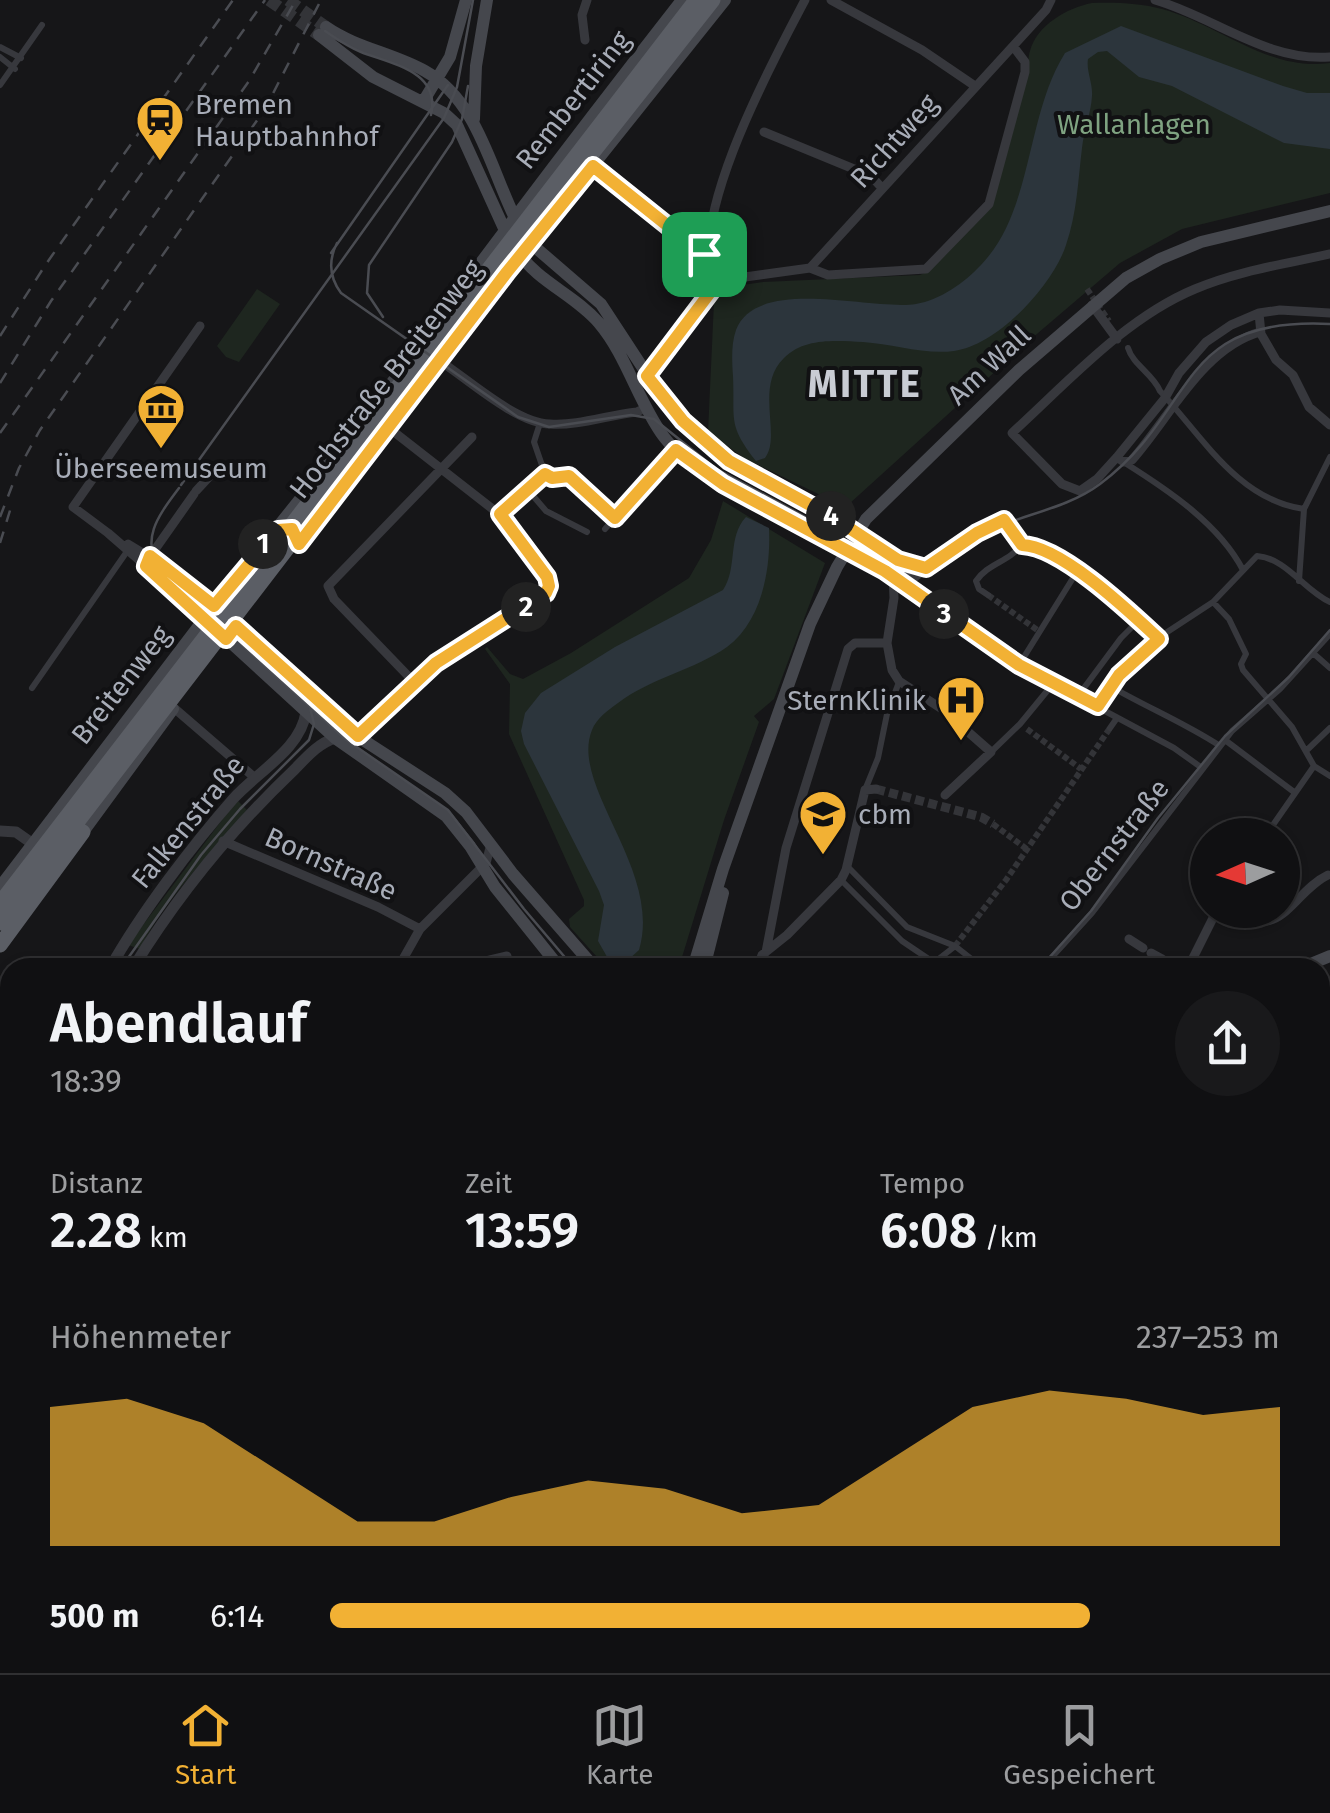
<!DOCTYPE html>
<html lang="de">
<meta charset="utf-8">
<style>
:root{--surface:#101012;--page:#19191b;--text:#f1f3f6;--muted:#9c9d9f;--line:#303032;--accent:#f2b134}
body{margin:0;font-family:"Fira Sans",sans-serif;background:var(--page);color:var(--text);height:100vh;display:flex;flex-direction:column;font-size:38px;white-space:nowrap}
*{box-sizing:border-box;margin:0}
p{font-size:32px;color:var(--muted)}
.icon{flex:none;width:55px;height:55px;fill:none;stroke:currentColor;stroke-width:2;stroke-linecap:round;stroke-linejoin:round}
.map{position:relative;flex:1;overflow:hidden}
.side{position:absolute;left:0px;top:958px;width:1330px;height:718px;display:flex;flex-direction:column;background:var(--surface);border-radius:30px 30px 0 0;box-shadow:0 2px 8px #0004,0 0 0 2px var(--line)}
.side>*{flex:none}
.needle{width:65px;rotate:267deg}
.fabs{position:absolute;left:1190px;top:818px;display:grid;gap:20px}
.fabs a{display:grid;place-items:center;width:110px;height:110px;border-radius:50%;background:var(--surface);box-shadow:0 2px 8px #0004,0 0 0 2px var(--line);font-size:50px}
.pin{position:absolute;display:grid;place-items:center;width:85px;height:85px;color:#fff;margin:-42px;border-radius:20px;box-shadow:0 5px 15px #0006}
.km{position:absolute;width:50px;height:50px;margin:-25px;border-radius:50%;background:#222;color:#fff;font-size:28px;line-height:50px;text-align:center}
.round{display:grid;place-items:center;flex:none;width:105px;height:105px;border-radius:52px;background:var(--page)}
.headline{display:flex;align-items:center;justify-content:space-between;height:170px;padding:0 50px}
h1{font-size:55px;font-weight:600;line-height:75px}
.figures{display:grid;grid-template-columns:repeat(3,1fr);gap:15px;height:170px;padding:10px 50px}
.figures div{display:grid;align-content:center}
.figures b{font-size:50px;font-weight:600}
.figures small{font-size:28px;font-weight:400}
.figures p{font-size:28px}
.chart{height:280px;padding:20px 50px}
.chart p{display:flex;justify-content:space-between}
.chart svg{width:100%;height:180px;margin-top:10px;fill:var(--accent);opacity:.7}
ul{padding:0 50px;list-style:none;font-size:32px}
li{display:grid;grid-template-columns:160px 120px 1fr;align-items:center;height:75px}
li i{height:25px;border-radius:12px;background:var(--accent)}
.menu{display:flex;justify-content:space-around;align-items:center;height:140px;border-top:2px solid var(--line);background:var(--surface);font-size:28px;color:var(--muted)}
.menu a{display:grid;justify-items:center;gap:5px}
.menu .current{color:var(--accent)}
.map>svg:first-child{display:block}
</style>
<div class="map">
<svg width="1330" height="1673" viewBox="0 0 1330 1673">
<rect width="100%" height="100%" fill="#161618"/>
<path fill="#1e261f" d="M1092 3C1114 2 1140 3 1162 9 1218 24 1269 72 1330 63V193L1182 229 1120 263 1031 339 849 504 841 505 744 458 708 432 714 302 729 287 763 282 920 275 929 271 991 208 1028 74C1030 65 1027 59 1030 51 1037 25 1067 8 1092 3Z
M257 289 280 304 239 362 226 357 217 346Z
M723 501 825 563 774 699 754 716 759 722 724 820 679 967H606L570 927 569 919 584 906V900L509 734 510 684 485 649 487 647 510 674 523 679 571 653 689 578 711 540Z
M237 800 247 810C211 854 165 898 140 949L128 945Z"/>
<path fill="#2c353c" d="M1121 26 1283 86 1307 93H1330V149L1284 143 1172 86 1139 77 1107 51 1098 52 1088 59C1086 71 1093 83 1092 96 1091 113 1084 130 1082 148 1078 181 1077 213 1066 245 1053 285 998 345 954 351 925 355 893 344 863 342 837 341 805 337 784 358 754 387 782 436 765 458L756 461C727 424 735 420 733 376 732 362 731 344 736 330 757 275 872 311 916 304 940 300 964 283 981 265 1034 209 1025 117 1065 53Z
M746 517 769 528C771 569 762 621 727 647 694 670 651 678 618 703 608 710 596 719 592 730 569 786 663 870 639 950L627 961 610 962 598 941 604 905 599 891 524 744 521 731 525 713 541 693 615 647 723 590C738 568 727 537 746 517Z
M1330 1139V1300L1320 1310V1148Z
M1330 1417V1513L1320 1521V1426Z
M880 1665H1186L1178 1673H877Z"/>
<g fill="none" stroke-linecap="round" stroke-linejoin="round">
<path stroke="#7f9bb3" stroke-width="2.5" stroke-dasharray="12 10" stroke-linecap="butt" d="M1320 1219 1330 1211
M972 1673 976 1665"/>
<path stroke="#333438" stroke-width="6" stroke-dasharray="6 3" stroke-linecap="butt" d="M1087 289 1109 321
M988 595 1040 632
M1027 729 1081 769
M993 824 1028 850
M955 946 1006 880 1110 728"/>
<path stroke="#333438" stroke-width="9" stroke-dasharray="9 4.5" stroke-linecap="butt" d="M876 789 981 817 993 824"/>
<path stroke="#333438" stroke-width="12" stroke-dasharray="12 6" stroke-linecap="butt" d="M269 0 319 35
M288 0 326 27"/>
<path stroke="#37383d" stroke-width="6" d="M0 47 21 58
M0 57 15 69
M0 85 42 25
M594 167 708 257
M1128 348C1133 365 1153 374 1160 391 1202 436 1238 500 1304 509
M540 423 534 442 545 474 552 478 569 476 615 518
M1125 463C1168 490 1219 524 1243 570
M528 490 546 511 587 532
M499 514 545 474
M605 529 675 451
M894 577 1019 665 1174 748 1202 768
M1299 581 1304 509 1330 457
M988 595 979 589 976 581C988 563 1009 562 1021 545 1061 545 1131 612 1159 639
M1213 602 1229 619 1246 654 1241 664 1243 670 1292 727 1314 766
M1313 653 1330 668
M1019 665 1078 570
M1110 686 1152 642 1213 602 1257 556C1286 558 1304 590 1330 602
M32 688 128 550
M1078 696 1121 638 1139 620
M1099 706 1110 686C1146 707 1185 723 1220 746
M1110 728 1117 718
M1225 740 1294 792
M1307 750 1330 728
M991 752 1020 724 1052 685
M1314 766 1330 776
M865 790 878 758 887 714 899 682
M1212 835 1217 829 1223 835
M1266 835 1314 766
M1208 841 1195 856 1208 862
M847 866 907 927 955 946 983 968
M841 880 902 941 942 968
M927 968 954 947
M1042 968 1092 913 1232 731 1280 689 1330 634
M1320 1087 1330 1080
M1320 1365 1330 1355"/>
<path stroke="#37383d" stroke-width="9" d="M831 0 922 50 975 86
M1155 0C1214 17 1267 62 1330 57
M585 40 582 15 587 0
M764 132 871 176 882 188
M1330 254C1285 264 1237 271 1195 289 1125 318 1067 383 1012 433L1062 484 1080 491 1097 479 1117 457 1165 398 1179 373 1206 342 1231 325 1259 313 1280 310 1330 313
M810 268 1046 10 1051 0
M715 286C684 223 774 59 805 0
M1092 305 1117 339
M1259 313 1261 334 1276 360 1293 375 1309 407 1330 425
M200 326 73 507 108 533 205 617
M440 361C469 380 516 423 550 424 578 426 608 415 637 412L647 407
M647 376 723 280 810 268 828 275 926 269 989 204 1025 72V62L1013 46
M1117 457 1124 462 1132 460C1170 417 1203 348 1260 332
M196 491 209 477
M857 533 903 563 926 567
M128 544 169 569 214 606
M847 550 893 576 915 577 954 547 1003 520 1021 545
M149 558 194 494
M893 576 894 598 887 643 892 670 899 681 942 709 991 752 945 795
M413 681 334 599 328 586 472 437
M174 708 254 777
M357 736 436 663 546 593 549 586 547 577 499 514 380 421
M223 841 378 907 420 929
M1240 912C1280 942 1294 891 1328 875
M1129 939 1143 948
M766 952 786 848 848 649 855 643H887
M1151 953 1162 959
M1170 964 1176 968
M398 968 420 929 486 863 491 844
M456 968 507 956
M757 968 762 955 787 935 841 880 846 870 865 790 876 789
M1188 968 1217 910
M0 1442 10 1456
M1320 1568 1330 1559
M760 1665 779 1673
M414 1673 417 1665
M484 1673 485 1665
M693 1673 696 1665
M834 1673 839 1665
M1221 1673 1227 1665"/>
<path stroke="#37383d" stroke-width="11" d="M0 831 16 832 33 844
M110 968C141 913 191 847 233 799 257 772 301 749 306 712
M133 968C178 895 231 830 293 771 306 758 317 744 335 738
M0 1114 10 1121 0 1136
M0 1183 10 1167
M0 1469 10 1459
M0 1491 10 1485"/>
<path stroke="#45474d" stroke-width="12" d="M326 27C356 48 393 53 425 71 478 101 490 168 516 220
M319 35 373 77 444 113 457 125 507 235
M423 102 450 57 466 0
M474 119 476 66 487 0
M528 241 601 304 656 388 711 447 755 477 857 533
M518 252C538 282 575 295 599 323 627 356 638 402 664 437 703 488 791 519 847 550
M511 268 725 0
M388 388C484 257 582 128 682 0
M227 617 357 736 445 793 466 812 513 874 595 968
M216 629 335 738 446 816 470 846 495 887 560 968
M83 832 173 709
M0 887 208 614 345 443
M693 968 723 869 810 624 837 567 866 519 1019 370 1126 278 1160 259 1201 242 1330 211
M704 968 723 893
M1301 968 1330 956
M0 1282 10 1294
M0 1318 10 1331
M1320 1640 1330 1648
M1320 1661 1330 1669
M231 1665 239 1673
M282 1665 302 1673
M186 1673 193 1665
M215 1673 218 1665
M359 1673 363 1665
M372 1673 375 1665
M569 1673 577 1665
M598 1673 604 1665"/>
<path stroke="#5b5e65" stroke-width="15" d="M0 903 696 0
M0 923 520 245 713 0
M0 945 83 832"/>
<path stroke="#4a4c52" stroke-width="2.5" d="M325 31C337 39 348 47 361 52 391 64 441 71 431 115
M337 243C328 261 329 277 341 293L518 417 549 427 631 415 654 419 715 468 820 525 894 571C926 582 948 553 974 538 1014 515 1064 511 1100 484 1199 410 1174 316 1330 324
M331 253 448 85
M383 317 367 293 369 265 452 142 462 119 468 86
M181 485 444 118 457 87 473 0
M179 488C160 514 140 537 159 569L345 739 448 810 524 909 574 968
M121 968 201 855 240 809 309 740 314 724 309 703
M1040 968 1091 911 1158 818 1225 736 1289 677 1330 630
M0 1162 10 1147
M0 1298 10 1310
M0 1476 10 1469
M1320 1654 1330 1662
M211 1673 243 1666 268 1672
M587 1673 594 1665"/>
<path stroke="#4a4c52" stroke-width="2.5" stroke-dasharray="12 10" stroke-linecap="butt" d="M0 336 46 264 233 0
M0 383 51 301 265 0
M0 433 249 81 296 0
M0 517 19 468 40 430 265 109 321 0
M0 543 12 504"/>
</g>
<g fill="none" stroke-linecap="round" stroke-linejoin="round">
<g stroke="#fff" stroke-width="20">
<path id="route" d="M593 166 708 258 715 286 647 376 683 421 729 461 834 518 898 560 926 568 977 533 1004 520 1022 545C1061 546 1130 612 1159 639L1119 675 1098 706 1019 665 885 571 723 484 676 450 615 518 569 476 552 478 545 474 500 514 547 577 549 586 546 593 436 663 358 736 236 626 226 639 146 566 150 556 214 606 278 530 292 529 299 544 507 272Z"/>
</g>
<use href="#route" stroke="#f2b134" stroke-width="12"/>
</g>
<defs>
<g id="station-pin" transform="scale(2.5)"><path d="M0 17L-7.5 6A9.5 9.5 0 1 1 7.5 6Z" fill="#f2b134" stroke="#111113"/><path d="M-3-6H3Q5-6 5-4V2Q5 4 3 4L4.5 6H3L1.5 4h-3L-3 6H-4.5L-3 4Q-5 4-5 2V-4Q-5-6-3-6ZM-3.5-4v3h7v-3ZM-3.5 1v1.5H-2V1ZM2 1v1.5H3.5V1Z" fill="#111"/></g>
<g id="museum-pin" transform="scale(2.5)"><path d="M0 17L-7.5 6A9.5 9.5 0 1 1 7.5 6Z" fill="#f2b134" stroke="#111113"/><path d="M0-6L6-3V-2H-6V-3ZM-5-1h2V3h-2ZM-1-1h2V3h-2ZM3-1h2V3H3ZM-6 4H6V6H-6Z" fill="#111"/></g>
<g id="hospital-pin" transform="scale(2.5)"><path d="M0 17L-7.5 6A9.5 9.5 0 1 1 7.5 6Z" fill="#f2b134" stroke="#111113"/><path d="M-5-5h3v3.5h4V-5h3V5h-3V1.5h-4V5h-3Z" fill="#111"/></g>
<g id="university-pin" transform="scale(2.5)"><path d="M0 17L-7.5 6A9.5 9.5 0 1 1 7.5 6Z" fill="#f2b134" stroke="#111113"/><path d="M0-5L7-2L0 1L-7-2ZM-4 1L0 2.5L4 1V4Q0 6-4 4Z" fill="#111"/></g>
</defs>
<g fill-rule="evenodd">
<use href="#station-pin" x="160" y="120"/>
<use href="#museum-pin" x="161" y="408"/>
<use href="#hospital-pin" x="961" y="700"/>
<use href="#university-pin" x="823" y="814"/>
</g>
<g text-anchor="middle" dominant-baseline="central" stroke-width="8" stroke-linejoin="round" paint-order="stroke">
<g font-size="28" fill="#a8adb8" stroke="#111113">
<text transform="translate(573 100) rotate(-52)">Rembertiring</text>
<text transform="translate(894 141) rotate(-48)">Richtweg</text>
<text transform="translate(989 365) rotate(-43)">Am Wall</text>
<text transform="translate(386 379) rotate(-52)">Hochstraße Breitenweg</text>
<text transform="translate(121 685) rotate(-52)">Breitenweg</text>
<text transform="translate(188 822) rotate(-51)">Falkenstraße</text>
<text transform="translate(1114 845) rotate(-52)">Obernstraße</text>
<text transform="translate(331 864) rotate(24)">Bornstraße</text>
</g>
<g font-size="28" fill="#a8adb8" stroke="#111113" text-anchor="start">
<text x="195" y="104">Bremen<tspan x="195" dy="32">Hauptbahnhof</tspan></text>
<text x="161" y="468" text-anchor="middle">Überseemuseum</text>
<text x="926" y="700" text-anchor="end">SternKlinik</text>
<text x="858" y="814">cbm</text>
</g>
<g font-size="28" fill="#7fa381" stroke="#111113">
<text x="1134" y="124">Wallanlagen</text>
</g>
<g font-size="38" font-weight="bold" letter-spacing="2.5" fill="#c9ccd4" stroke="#111113">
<text x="865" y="384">MITTE</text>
</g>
</g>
</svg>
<div class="fabs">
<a><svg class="needle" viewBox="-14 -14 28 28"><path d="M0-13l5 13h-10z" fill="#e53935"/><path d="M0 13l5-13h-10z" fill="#9c9d9f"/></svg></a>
</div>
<div class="pin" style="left:704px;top:254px;background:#1e9e55"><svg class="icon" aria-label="arrive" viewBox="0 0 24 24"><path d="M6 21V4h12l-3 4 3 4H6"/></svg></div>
<b class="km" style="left:263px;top:544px">1</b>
<b class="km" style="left:526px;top:607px">2</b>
<b class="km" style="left:944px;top:614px">3</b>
<b class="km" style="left:831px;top:516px">4</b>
<section class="side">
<div class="headline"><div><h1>Abendlauf</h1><p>18:39</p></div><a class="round"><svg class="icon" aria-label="share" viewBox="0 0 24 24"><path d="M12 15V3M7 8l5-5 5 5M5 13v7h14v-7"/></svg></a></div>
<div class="figures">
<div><p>Distanz</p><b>2.28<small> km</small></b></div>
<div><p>Zeit</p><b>13:59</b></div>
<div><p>Tempo</p><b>6:08<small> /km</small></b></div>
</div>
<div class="chart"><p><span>Höhenmeter</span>237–253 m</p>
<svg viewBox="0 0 160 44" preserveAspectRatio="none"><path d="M0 44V10L10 8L20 14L30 26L40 38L50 38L60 32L70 28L80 30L90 36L100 34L110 22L120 10L130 6L140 8L150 12L160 10V44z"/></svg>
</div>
<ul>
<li><b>500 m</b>6:14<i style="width:80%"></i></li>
</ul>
</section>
</div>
<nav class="menu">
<a class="current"><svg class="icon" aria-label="home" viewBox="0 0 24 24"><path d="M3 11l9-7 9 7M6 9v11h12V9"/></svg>Start</a>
<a><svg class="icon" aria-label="map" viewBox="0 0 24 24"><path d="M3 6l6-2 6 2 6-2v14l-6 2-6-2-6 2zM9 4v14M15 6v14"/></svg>Karte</a>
<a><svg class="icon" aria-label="saved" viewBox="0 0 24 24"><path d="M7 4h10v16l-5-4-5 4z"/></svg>Gespeichert</a>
</nav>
